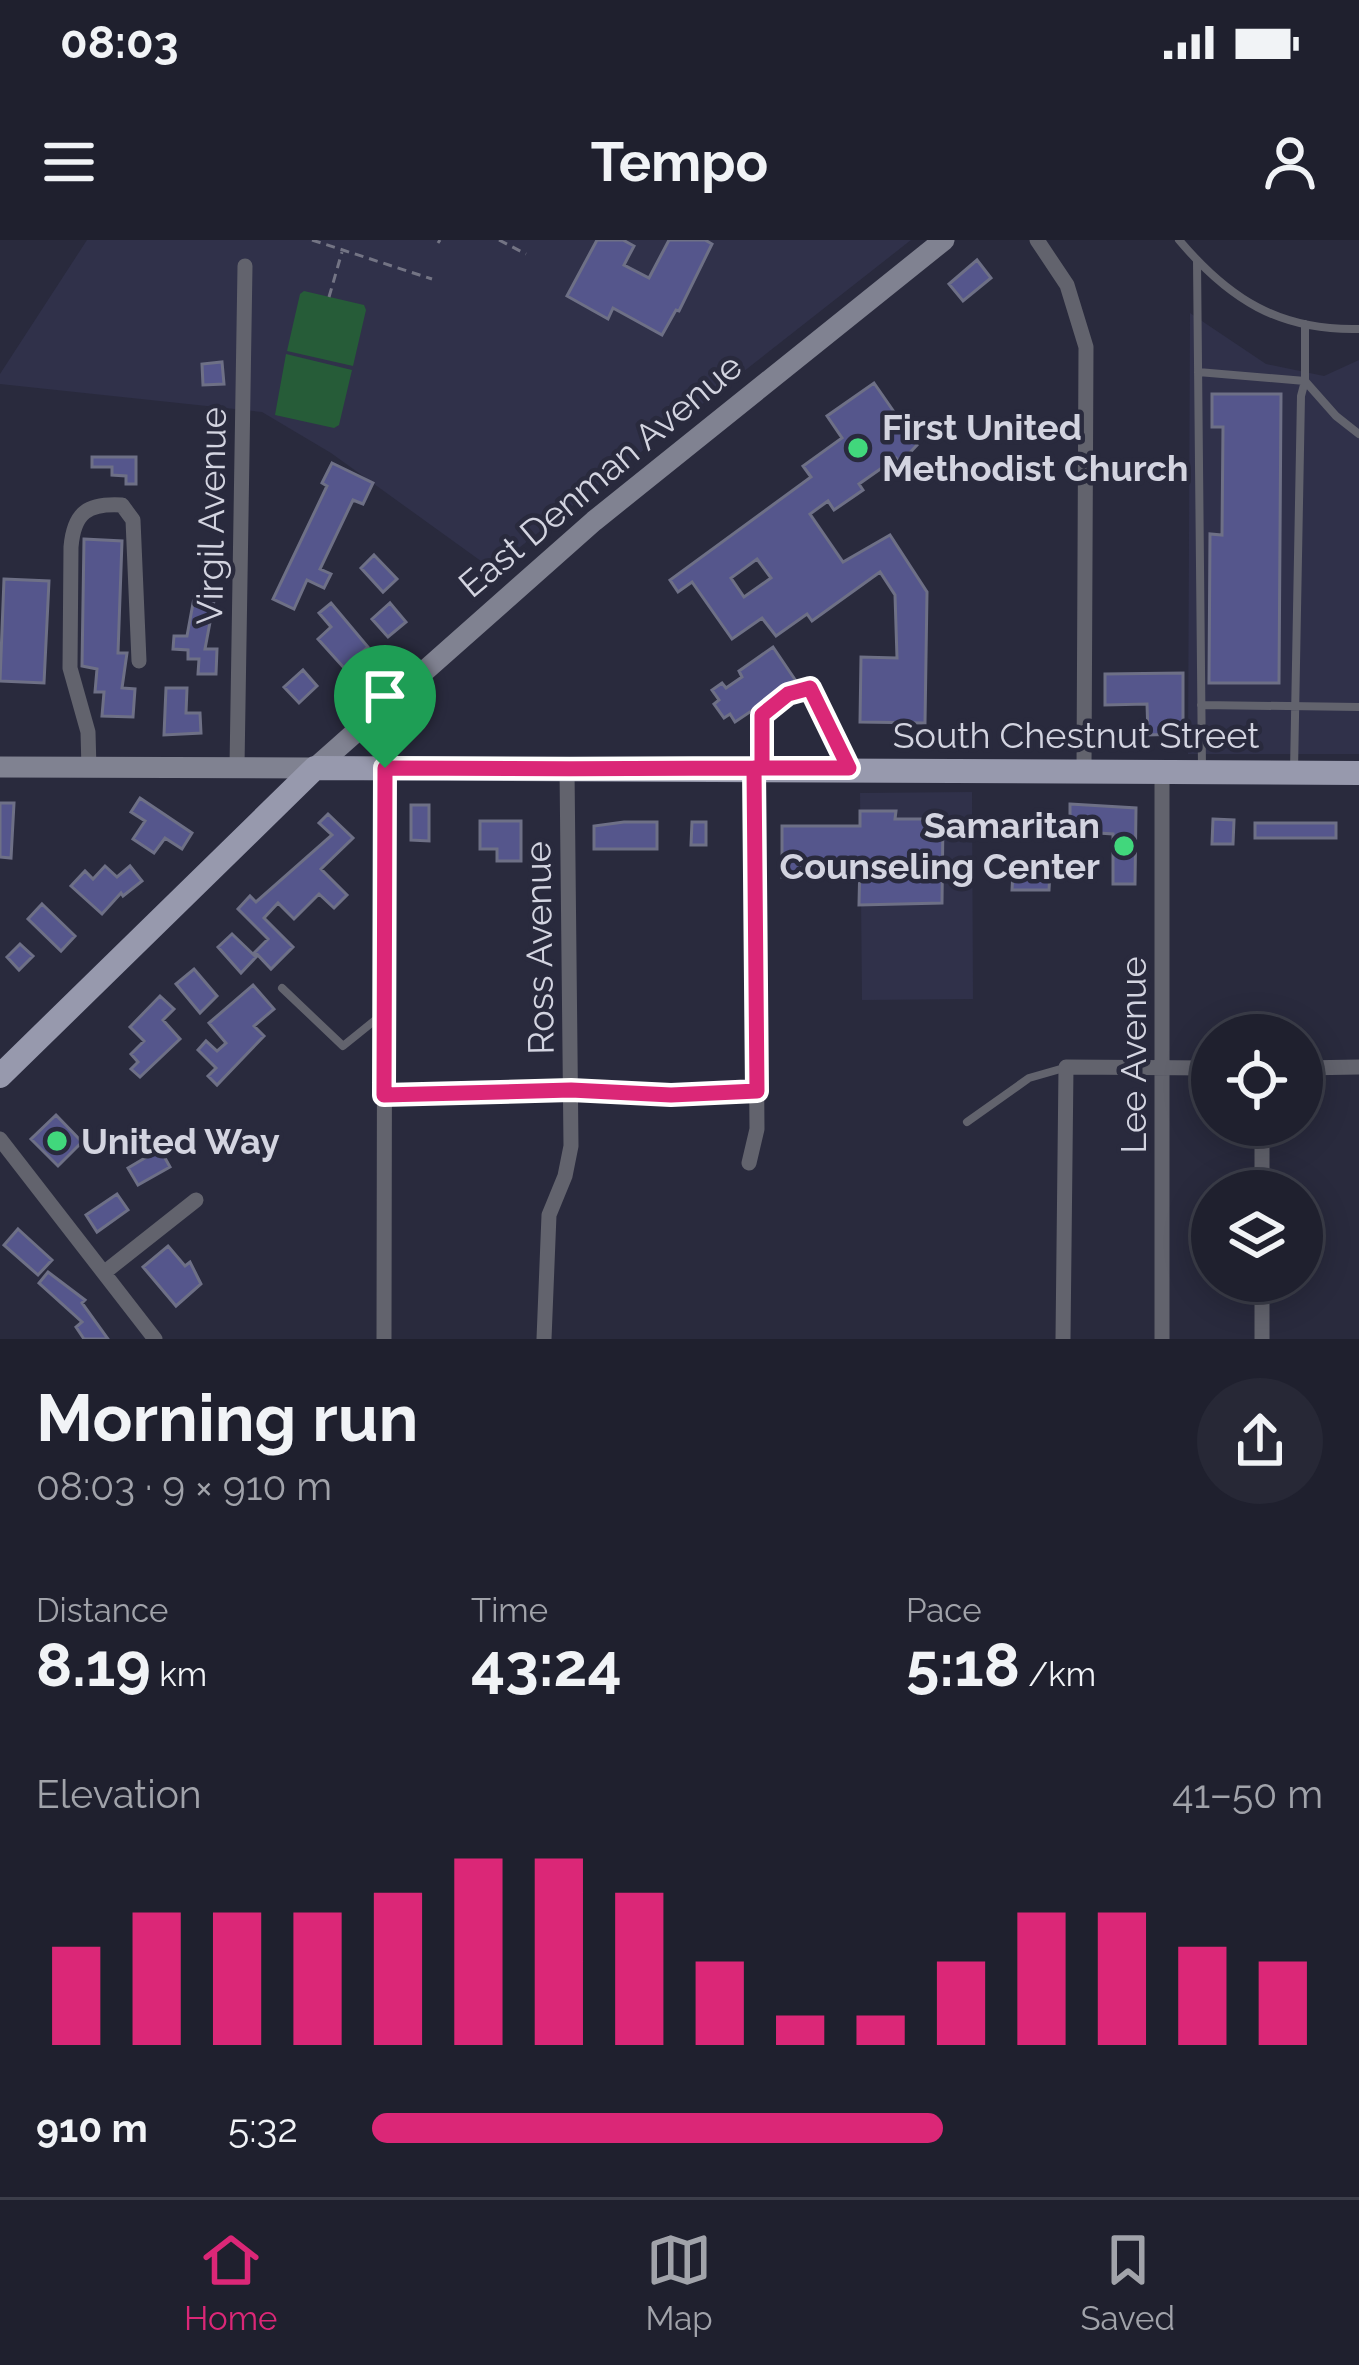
<!DOCTYPE html>
<meta charset="utf-8">
<style>
:root{--surface:#1f202e;--page:#272836;--text:#f1f3f6;--muted:#a1a3aa;--line:#3c3e4a;--accent:#db2777}
body{margin:0;font-family:Raleway,sans-serif;background:var(--page);color:var(--text);height:100vh;display:flex;flex-direction:column;font-size:45px;white-space:nowrap}
*{box-sizing:border-box;margin:0}
p{font-size:39px;color:var(--muted)}
.icon{flex:none;width:66px;height:66px;fill:none;stroke:currentColor;stroke-width:2;stroke-linecap:round;stroke-linejoin:round}
.map{position:relative;height:1099px;overflow:hidden}
.panel{display:flex;flex-direction:column;background:var(--surface);flex:1}
.panel>*{flex:none}
.controls{position:absolute;left:1191px;top:774px;display:grid;gap:24px}
.controls a{display:grid;place-items:center;width:132px;height:132px;border-radius:50%;background:var(--surface);box-shadow:0 6px 30px #0003,0 0 0 3px var(--line);font-size:60px}
.pin{position:absolute;display:grid;place-items:center;width:102px;height:102px;color:#fff;margin:-123px -51px;border-radius:50% 50% 50% 0;rotate:-45deg;box-shadow:0 0 12px #0007}
.pin .icon{rotate:45deg}
.round{display:grid;place-items:center;flex:none;width:126px;height:126px;border-radius:63px;background:var(--page)}
.overview{display:flex;align-items:center;justify-content:space-between;height:204px;padding:0 36px}
h1{font-size:66px;font-weight:700;line-height:90px}
.stats{display:grid;grid-template-columns:repeat(3,1fr);gap:18px;height:204px;padding:12px 36px}
.stats div{display:grid;align-content:center}
.stats b{font-size:60px;font-weight:700}
.stats small{font-size:33px;font-weight:400}
.stats p{font-size:33px}
.chart{height:336px;padding:24px 36px}
.chart p{display:flex;justify-content:space-between}
.chart svg{width:100%;height:216px;margin-top:12px;stroke:var(--accent);stroke-width:6}
ul{padding:0 36px;list-style:none;font-size:39px}
li{display:grid;grid-template-columns:192px 144px 1fr;align-items:center;height:90px}
li i{height:30px;border-radius:15px;background:var(--accent)}
.status{display:flex;justify-content:space-between;align-items:center;height:84px;padding:0 60px;background:var(--surface);direction:ltr}
.status svg{height:33px;fill:currentColor}
header{display:flex;justify-content:space-between;align-items:center;height:156px;padding:0 36px;background:var(--surface);font-size:54px;font-weight:700}
.menu{display:flex;justify-content:space-around;align-items:center;height:168px;border-top:3px solid var(--line);background:var(--surface);font-size:33px;color:var(--muted)}
.menu a{display:grid;justify-items:center;gap:6px}
.menu .selected{color:var(--accent)}
.map>svg:first-child{display:block}
</style>
<div class="status"><b>08:03</b><svg viewBox="0 0 49 12"><path d="M0 12V9h3v3zM5 12V6h3v6zM10 12V3h3v9zM15 12V0h3v12zM26 1h20v11H26zM47 4h2v5h-2z"/></svg></div>
<header><svg class="icon" aria-label="menu" viewBox="0 0 24 24"><path d="M4 6h16M4 12h16M4 18h16"/></svg>Tempo<svg class="icon" aria-label="person" viewBox="0 0 24 24"><circle cx="12" cy="8" r="4"/><path d="M4 21q1-7 8-7t8 7"/></svg></header>
<div class="map">
<svg width="1359" height="1099" viewBox="0 0 1359 1099">
<rect width="100%" height="100%" fill="#292a3d"/>
<path fill="#30314a" d="M87 0H911L492 329 331 213 262 172 0 144V134Z
M1190 73 1266 124 1324 136 1359 120V514H1188Z
M972 552 973 759 862 760 860 553Z"/>
<path fill="#265c38" d="M304 51 364 65 366 70 353 126 287 111 300 54Z
M286 114 352 130 339 185 334 188 275 175Z"/>
<path fill="#55568c" stroke="#6e7086" stroke-width="3" fill-rule="evenodd" d="M597 0H623L634 6 624 25 649 38 669 0H705L712 4 679 71 676 70 662 95 613 68 608 79 567 56Z
M977 20 991 38 963 61 949 44Z
M222 122 224 144 203 145 202 124Z
M874 143 917 205 900 223 896 218 859 244 863 250 834 270 828 261 810 274 843 322 890 295 927 352 925 483 860 482 861 417 897 418 895 355 880 332 812 381 807 374 776 396 762 378 732 399 692 342 678 352 670 340 811 237 803 226 842 198 827 176ZM757 319 771 338 744 357 731 338Z
M1212 154H1281L1279 443H1209L1210 294 1222 295 1223 187H1212Z
M92 217H136V244H126V236L112 235V227H92Z
M332 223 373 243 363 264 353 260 320 329 331 334 324 348 307 340 294 369 273 359 327 246 322 243Z
M84 299 122 301 118 413H127L122 448 135 449 133 477 102 476 104 452H95L97 429 82 426Z
M374 315 397 339 383 352 361 328Z
M4 339 49 341 44 443 0 441Z
M194 358 214 361 205 409H217L216 434H198L199 419H188V410L173 409 174 396H187Z
M331 363 368 407 344 428 318 399 331 387 319 373Z
M390 363 406 382 388 397 372 379Z
M773 407 796 441 735 482 730 474 724 478 714 464 719 460 712 450 722 443 726 448 742 437 739 431Z
M303 430 317 446 299 463 284 447Z
M1183 433V494L1148 495 1147 464 1105 465V434Z
M166 448H187L186 473H200L201 493 164 495Z
M140 558 192 593 182 609 165 598 154 613 133 599 145 581 131 572Z
M0 563H14L11 618 0 617Z
M1070 564 1136 568 1135 644H1113V594L1099 593V588H1070Z
M411 565H429V601L411 600Z
M860 571H896L895 579H943L942 663 859 665 860 619H831V637H782V586H860Z
M328 574 353 598 321 629 347 655 334 668 319 654 294 679 278 663 264 678 293 707 271 729 255 712 268 699 238 669 250 656 256 662 332 595 319 583Z
M1213 579 1234 580 1233 604H1212Z
M480 581H521V621H497V609H480Z
M624 582H657V609H594V586Z
M692 582H706V605H691Z
M1255 583H1336V598H1255Z
M105 626 117 637 130 626 142 641 123 656 121 653 102 674 71 646 85 631 93 639Z
M1013 631H1050L1049 650H1012Z
M42 664 75 696 61 711 28 679Z
M232 694 256 717 241 733 218 707Z
M20 704 33 716 19 730 7 717Z
M194 729 217 756 200 773 176 744Z
M253 745 274 769 254 786 264 796 217 845 208 836 216 828 198 810 206 801 217 811 226 803 209 783Z
M160 756 174 769 163 780 180 799 140 837 131 829 138 822 131 814 144 801 130 787Z
M56 875 82 902 58 926 31 899Z
M160 909 170 927 138 945 128 928Z
M117 954 128 970 97 992 86 975Z
M18 989 52 1020 38 1035 4 1005Z
M168 1006 185 1026 190 1022 201 1044 176 1066 143 1027Z
M48 1032 85 1060 82 1063 108 1099H84L76 1087 82 1082 39 1043Z"/>
<g fill="none" stroke-linecap="round" stroke-linejoin="round">
<path stroke="#737484" stroke-width="3" stroke-dasharray="9 6" stroke-linecap="butt" d="M312 0 432 39
M499 0 526 14
M438 3 440 0
M329 57 342 12"/>
<path stroke="#62636d" stroke-width="8" d="M1179 0C1229 59 1279 91 1359 89
M1197 21 1202 529
M1305 84V141L1336 176 1359 194
M1198 132 1305 141 1301 156 1294 531
M1201 465 1359 467
M762 527V475L787 454 810 449 849 527
M282 748 343 806 384 773
M967 882 1029 838 1064 828"/>
<path stroke="#62636d" stroke-width="15" d="M1037 0 1067 45 1086 107 1084 532
M237 527 245 26
M89 529 88 492 70 428 71 307C74 272 88 263 122 265L133 280 139 421
M1302 828 1359 827
M384 855 571 850 671 855 757 852
M1262 885V951
M0 899 155 1099
M749 923 757 889 754 528
M105 1032 196 960
M1262 1041V1099
M384 1099 385 528
M544 1099 549 975 565 936 571 906 567 529
M1063 1099 1066 827 1212 828
M1162 1099V532"/>
<path stroke="#808291" stroke-width="21" d="M0 527 315 528 594 281 944 0"/>
<path stroke="#9799ad" stroke-width="24" d="M0 836 315 528 1359 533"/>
</g>
<g fill="none" stroke-linecap="round" stroke-linejoin="round">
<g stroke="#fff" stroke-width="24">
<path id="route" d="M385 528 384 855 571 850 671 855 757 851 754 528H849L810 448 788 454 762 475V528H754C631 529 508 529 385 528"/>
</g>
<use href="#route" stroke="#db2777" stroke-width="15"/>
</g>
<g fill="#41d77c" stroke="#292a3d" stroke-width="4.5">
<circle cx="858" cy="208" r="12"/>
<circle cx="1124" cy="606" r="12"/>
<circle cx="57" cy="901" r="12"/>
</g>
<g text-anchor="middle" dominant-baseline="central" stroke-width="9" stroke-linejoin="round" paint-order="stroke">
<g font-size="36" font-weight="bold" fill="#d3d4e0" stroke="#292a3d" text-anchor="start">
<text x="882" y="187">First United<tspan x="882" dy="41">Methodist Church</tspan></text>
<text x="1100" y="585" text-anchor="end">Samaritan<tspan x="1100" dy="41">Counseling Center</tspan></text>
<text x="81" y="901">United Way</text>
</g>
<g font-size="36" fill="#d3d4e0" stroke="#292a3d">
<text transform="translate(600 235) rotate(-40)">East Denman Avenue</text>
<text transform="translate(211 276) rotate(-89)">Virgil Avenue</text>
<text x="1076" y="495">South Chestnut Street</text>
<text transform="translate(539 708) rotate(-91)">Ross Avenue</text>
<text transform="translate(1133 815) rotate(-90)">Lee Avenue</text>
</g>
</g>
</svg>
<div class="controls">
<a><svg class="icon" aria-label="locate" viewBox="0 0 24 24"><circle cx="12" cy="12" r="6"/><path d="M12 2v4M12 18v4M2 12h4M18 12h4"/></svg></a>
<a><svg class="icon" aria-label="layers" viewBox="0 0 24 24"><path d="M12 4l9 5-9 5-9-5zM3 14l9 5 9-5"/></svg></a>
</div>
<div class="pin" style="left:385px;top:528px;background:#1e9e55"><svg class="icon" aria-label="arrive" viewBox="0 0 24 24"><path d="M6 21V4h12l-3 4 3 4H6"/></svg></div>
</div>
<section class="panel">
<div class="overview"><div><h1>Morning run</h1><p>08:03 · 9 × 910 m</p></div><a class="round"><svg class="icon" aria-label="share" viewBox="0 0 24 24"><path d="M12 15V3M7 8l5-5 5 5M5 13v7h14v-7"/></svg></a></div>
<div class="stats">
<div><p>Distance</p><b>8.19<small> km</small></b></div>
<div><p>Time</p><b>43:24</b></div>
<div><p>Pace</p><b>5:18<small> /km</small></b></div>
</div>
<div class="chart"><p><span>Elevation</span>41–50 m</p>
<svg viewBox="0 0 160 44" preserveAspectRatio="none"><path d="M5 44V24M15 44V17M25 44V17M35 44V17M45 44V13M55 44V6M65 44V6M75 44V13M85 44V27M95 44V38M105 44V38M115 44V27M125 44V17M135 44V17M145 44V24M155 44V27"/></svg>
</div>
<ul>
<li><b>910 m</b>5:32<i style="width:60%"></i></li>
</ul>
</section>
<nav class="menu">
<a class="selected"><svg class="icon" aria-label="home" viewBox="0 0 24 24"><path d="M3 11l9-7 9 7M6 9v11h12V9"/></svg>Home</a>
<a><svg class="icon" aria-label="map" viewBox="0 0 24 24"><path d="M3 6l6-2 6 2 6-2v14l-6 2-6-2-6 2zM9 4v14M15 6v14"/></svg>Map</a>
<a><svg class="icon" aria-label="saved" viewBox="0 0 24 24"><path d="M7 4h10v16l-5-4-5 4z"/></svg>Saved</a>
</nav>
